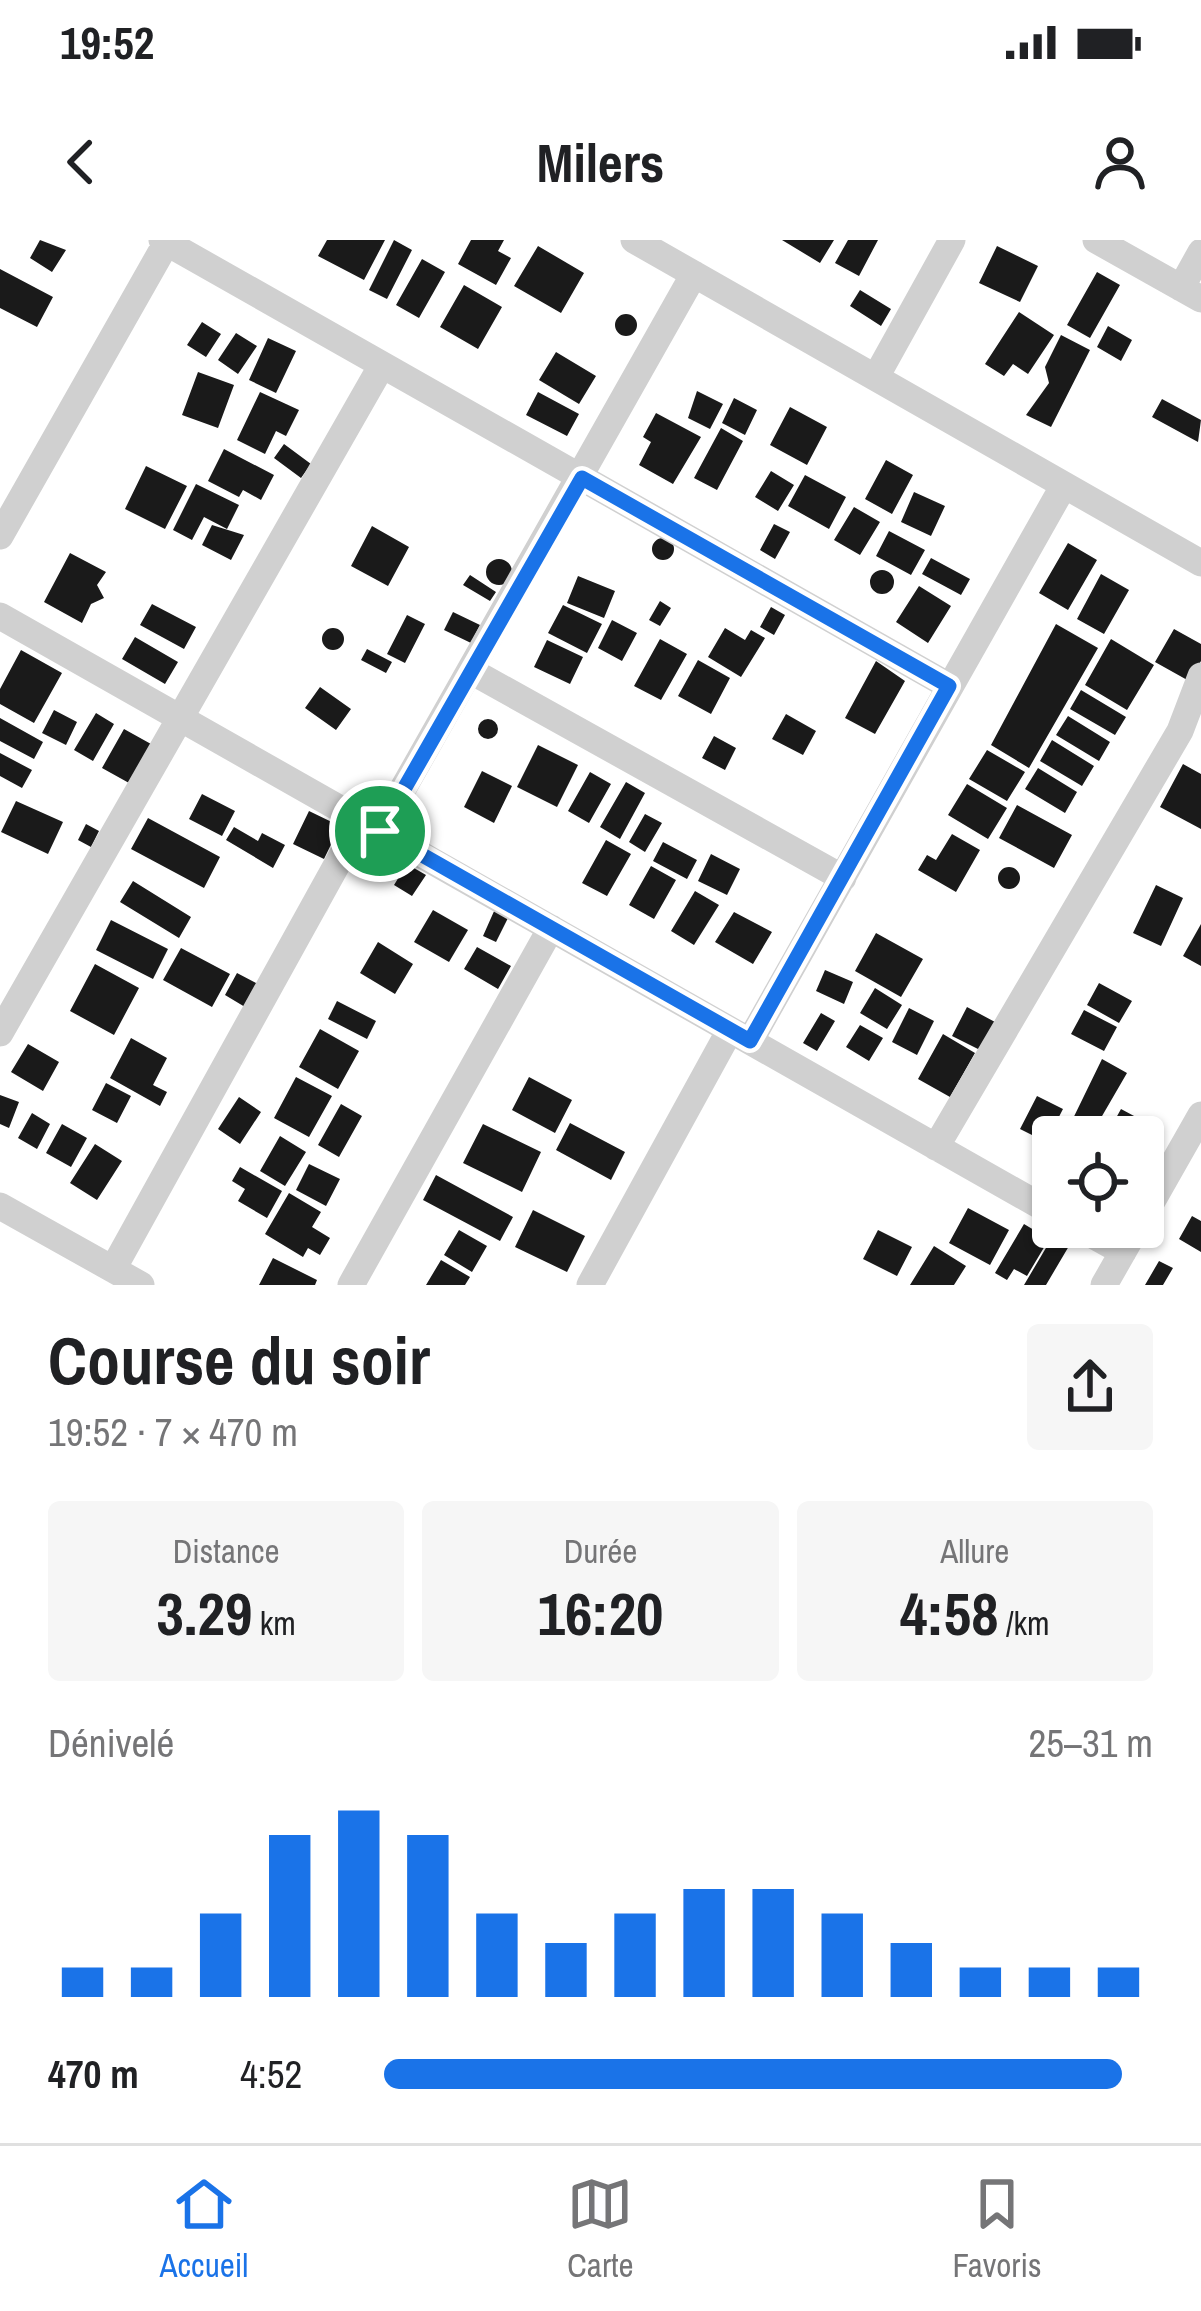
<!DOCTYPE html>
<html lang="fr">
<meta charset="utf-8">
<style>
:root{--surface:#fff;--page:#f6f6f6;--text:#202124;--muted:#757577;--line:#e0e0e0;--accent:#1a73e8}
body{margin:0;font-family:"Archivo Narrow",sans-serif;background:var(--page);color:var(--text);height:100vh;display:flex;flex-direction:column;font-size:45px;white-space:nowrap}
*{box-sizing:border-box;margin:0}
p{font-size:39px;color:var(--muted)}
.icon{flex:none;width:66px;height:66px;fill:none;stroke:currentColor;stroke-width:2;stroke-linecap:round;stroke-linejoin:round}
.map{position:relative;height:1045px;overflow:hidden}
.panel{display:flex;flex-direction:column;background:var(--surface);flex:1}
.panel>*{flex:none}
.controls{position:absolute;left:1032px;top:876px;display:grid;gap:24px}
.controls a{display:grid;place-items:center;width:132px;height:132px;border-radius:12px;background:var(--surface);box-shadow:0 3px 9px #0004;font-size:60px}
.pin{position:absolute;display:grid;place-items:center;width:102px;height:102px;color:#fff;margin:-51px;border:6px solid #fff;border-radius:50%;box-shadow:0 3px 12px #0007}
.round{display:grid;place-items:center;flex:none;width:126px;height:126px;border-radius:12px;background:var(--page)}
.summary{display:flex;align-items:center;justify-content:space-between;height:204px;padding:0 48px}
h1{font-size:66px;font-weight:700;line-height:90px}
.stats{display:grid;grid-template-columns:repeat(3,1fr);gap:18px;height:204px;padding:12px 48px}
.stats div{display:grid;align-content:center;border-radius:12px;background:var(--page);text-align:center}
.stats b{font-size:60px;font-weight:700}
.stats small{font-size:33px;font-weight:400}
.stats p{font-size:33px}
.chart{height:336px;padding:24px 48px}
.chart p{display:flex;justify-content:space-between}
.chart svg{width:100%;height:216px;margin-top:12px;stroke:var(--accent);stroke-width:6}
ul{padding:0 48px;list-style:none;font-size:39px}
li{display:grid;grid-template-columns:192px 144px 1fr;align-items:center;height:90px}
li i{height:30px;border-radius:15px;background:var(--accent)}
.status{display:flex;justify-content:space-between;align-items:center;height:84px;padding:0 60px;background:var(--surface);direction:ltr}
.status svg{height:33px;fill:currentColor}
header{display:flex;justify-content:space-between;align-items:center;height:156px;padding:0 48px;background:var(--surface);font-size:54px;font-weight:700}
.dock{display:flex;justify-content:space-around;align-items:center;height:168px;border-top:3px solid var(--line);background:var(--surface);font-size:33px;color:var(--muted)}
.dock a{display:grid;justify-items:center;gap:6px}
.dock .active{color:var(--accent)}
.map>svg:first-child{display:block}
</style>
<div class="status"><b>19:52</b><svg viewBox="0 0 49 12"><path d="M0 12V9h3v3zM5 12V6h3v6zM10 12V3h3v9zM15 12V0h3v12zM26 1h20v11H26zM47 4h2v5h-2z"/></svg></div>
<header><svg class="icon" aria-label="back" viewBox="0 0 24 24"><path d="M15 5l-7 7 7 7"/></svg>Milers<svg class="icon" aria-label="person" viewBox="0 0 24 24"><circle cx="12" cy="8" r="4"/><path d="M4 21q1-7 8-7t8 7"/></svg></header>
<div class="map">
<svg width="1201" height="1045" viewBox="0 0 1201 1045">
<rect width="100%" height="100%" fill="#fff"/>
<path fill="#1a1a1a" d="M40 0 66 10 52 32 30 18Z
M327 0H385L364 40 318 16Z
M394 0 412 10 387 59 369 50Z
M471 0H504L498 11 511 18 496 45 458 24Z
M782 0H834L820 23Z
M848 0H878L859 36 835 23Z
M538 6 584 33 561 73 514 46Z
M997 6 1038 26 1020 62 979 43Z
M422 19 445 32 419 78 396 65Z
M0 29 53 57 37 87 0 68Z
M1097 32 1120 45 1090 98 1067 85Z
M464 45 502 67 478 109 440 87Z
M860 50 891 69 881 86 850 66Z
M1019 72 1054 95 1028 134 1013 124 1004 136 985 124Z
M615 85a11 11 0 1 1 22 0a11 11 0 1 1-22 0Z
M202 82 221 94 206 117 187 105Z
M1108 86 1132 100 1121 121 1097 107Z
M236 93 257 106 238 134 218 120Z
M1061 95 1090 110 1051 187 1026 175 1049 143 1045 127Z
M268 98 296 111 276 153 249 140Z
M556 112 596 136 579 164 539 140Z
M198 132 234 145 218 188 182 175Z
M697 151 723 164 710 189 688 178Z
M260 152 299 170 286 196 276 191 265 214 237 200Z
M538 152 579 174 567 196 526 175Z
M734 158 757 170 745 195 722 183Z
M1162 159 1201 180 1198 202 1152 177Z
M790 167 827 187 807 225 770 205Z
M656 173 701 197 673 244 639 225 651 202 643 197Z
M721 188 743 201 717 250 694 238Z
M284 204 311 224 301 238 274 218Z
M224 209 274 235 261 260 243 250 239 257 208 241Z
M886 220 913 235 892 274 865 259Z
M146 226 187 246 165 289 125 269Z
M771 231 794 245 778 271 755 257Z
M805 235 846 257 829 289 788 266Z
M196 244 239 265 227 289 204 277 192 300 173 290Z
M914 252 945 266 931 296 901 282Z
M854 267 880 282 860 315 834 300Z
M774 284 790 292 775 319 760 310Z
M212 285 244 295 231 320 202 305Z
M372 286 409 307 388 346 351 326Z
M889 291 925 310 911 335 876 316Z
M652 309a11 11 0 1 1 22 0a11 11 0 1 1-22 0Z
M1068 303 1097 320 1068 370 1039 353Z
M70 313 106 332 97 345 104 358 91 364 82 383 44 362Z
M931 318 970 339 961 355 922 334Z
M486 332a13 13 0 1 1 26 0a13 13 0 1 1-26 0Z
M870 342a12 12 0 1 1 24 0a12 12 0 1 1-24 0Z
M1101 334 1129 350 1104 394 1077 379Z
M470 335 496 352 490 361 463 345Z
M578 336 615 351 604 378 567 363Z
M919 346 951 366 928 403 896 382Z
M660 361 671 368 660 386 649 380Z
M152 364 196 387 184 409 140 385Z
M563 365 602 384 587 413 548 393Z
M771 367 785 375 774 395 760 387Z
M453 372 480 385 471 403 444 390Z
M407 375 425 384 405 423 387 414Z
M612 380 637 393 622 421 598 408Z
M1056 384 1098 408 1029 528 991 505Z
M322 399a11 11 0 1 1 22 0a11 11 0 1 1-22 0Z
M725 388 745 400 751 390 765 398 741 437 708 417Z
M1174 389 1201 404V421L1189 441 1155 422Z
M135 397 178 422 165 444 122 419Z
M660 399 687 414 661 460 634 446Z
M1111 399 1154 425 1127 470 1085 445Z
M547 400 583 417 570 444 534 427Z
M367 409 392 422 386 433 361 420Z
M21 410 62 433 34 483 0 464V449Z
M698 420 730 438 711 474 678 456Z
M876 421 905 441 875 494 845 478Z
M320 447 351 469 336 490 305 468Z
M1081 450 1126 477 1115 495 1070 469Z
M54 470 77 482 66 505 42 493Z
M96 473 114 484 93 521 74 510Z
M786 474 816 491 803 515 772 499Z
M1068 476 1110 502 1099 521 1056 495Z
M0 478 43 502 34 519 0 501Z
M478 489a10 10 0 1 1 20 0a10 10 0 1 1-20 0Z
M124 489 151 504 129 543 102 528Z
M714 496 736 508 725 530 702 518Z
M1052 500 1094 526 1082 546 1040 521Z
M538 505 578 525 557 567 517 547Z
M987 510 1025 532 1007 561 969 539Z
M0 513 32 530 22 548 0 536Z
M1183 524 1201 534V589L1160 567Z
M1038 528 1077 552 1065 573 1025 549Z
M482 531 512 546 494 583 464 567Z
M590 532 611 544 589 583 568 571Z
M626 542 645 553 620 599 600 587Z
M967 544 1007 568 988 599 948 575Z
M202 554 235 571 222 596 189 579Z
M16 561 63 582 48 614 1 592Z
M1017 565 1072 595 1054 628 999 598Z
M309 571 340 586 324 619 293 604Z
M645 574 662 583 645 612 629 602Z
M148 578 220 617 204 648 131 609Z
M86 584 99 591 91 607 78 600Z
M234 587 258 601 262 593 285 605 273 628 226 600Z
M952 594 980 610 956 652 918 630 927 615 936 620Z
M606 600 631 614 607 656 582 643Z
M663 602 697 620 687 639 653 621Z
M711 614 740 629 727 655 698 641Z
M407 624 426 635 412 656 394 645Z
M651 626 676 640 654 679 629 665Z
M998 638a11 11 0 1 1 22 0a11 11 0 1 1-22 0Z
M133 641 191 677 179 698 120 662Z
M1156 645 1183 658 1161 706 1133 693Z
M695 651 719 665 694 705 671 691Z
M495 669 509 676 496 702 483 696Z
M433 670 468 690 449 722 414 702Z
M734 672 772 692 753 724 715 702Z
M111 680 168 709 153 739 96 710Z
M1201 684V726L1183 716Z
M876 693 923 719 901 757 855 731Z
M378 702 413 724 395 754 360 733Z
M477 707 511 726 498 749 464 729Z
M181 708 230 734 212 767 163 740Z
M95 724 139 748 114 795 70 771Z
M825 730 853 742 844 764 816 751Z
M237 733 258 744 245 767 225 755Z
M1099 743 1132 761 1119 783 1087 765Z
M875 748 902 765 887 789 860 773Z
M337 761 376 781 367 799 328 779Z
M967 767 995 782 980 810 952 796Z
M909 768 934 781 917 815 892 802Z
M1084 770 1117 787 1104 811 1071 794Z
M821 773 835 781 817 811 803 803Z
M860 785 883 798 869 821 846 807Z
M320 789 359 811 338 849 299 827Z
M943 794 975 813 950 857 918 839Z
M131 798 167 818 153 845 167 852 160 866 110 838Z
M28 804 59 822 43 851 11 832Z
M1102 819 1127 833 1098 883 1114 892 1111 897H1064Z
M296 837 332 856 309 897 274 878Z
M529 837 572 860 555 893 512 870Z
M106 843 131 856 117 883 92 870Z
M0 855 19 862 9 888 0 884Z
M1037 856 1063 869 1046 902 1020 889Z
M239 857 261 872 240 904 218 889Z
M341 864 362 876 339 917 318 905Z
M1121 869 1149 884 1142 897 1111 887Z
M32 873 50 884 37 909 18 898Z
M570 883 625 912 611 940 556 910Z
M62 884 87 898 71 927 46 913Z
M483 884 541 912 522 952 463 923Z
M280 896 306 912 285 946 260 931Z
M95 904 122 921 97 960 70 943Z
M309 924 340 939 326 966 296 950Z
M240 927 282 951 267 978 238 961 245 949 232 941Z
M436 935 513 977 500 1001 423 960Z
M289 953 321 972 312 987 330 998 320 1015 308 1008 303 1017 265 994Z
M968 968 1009 990 990 1025 949 1003Z
M533 970 585 996 567 1032 515 1007Z
M1192 976 1201 981V1012L1179 999Z
M1024 984 1049 999 1027 1036 1014 1029 1007 1040 995 1033Z
M459 990 487 1006 472 1032 444 1015Z
M878 990 912 1007 897 1036 863 1019Z
M1053 996 1069 1006 1046 1045H1024Z
M934 1006 966 1026 954 1045H910Z
M273 1018 317 1040 315 1045H259Z
M441 1020 470 1037 465 1045H426Z
M1159 1021 1173 1028 1163 1045H1145Z"/>
<g fill="none" stroke-linecap="round" stroke-linejoin="round">
<path stroke="#d0d0d0" stroke-width="27" d="M162 0 949 446
M634 0 1201 323
M1096 0 1201 59
M1181 48 1201 12
M876 137 952 0
M0 296 168 0
M0 376 1053 973
M473 432 843 638
M379 591 694 34
M0 793 382 125
M750 801 1064 245
M936 907 1180 491 1201 436
M0 966 141 1045
M1143 977 1201 875
M1078 987 1123 1012
M113 1029 361 581
M351 1045 551 688
M590 1045 730 790
M1104 1045 1137 987"/>
</g>
<g fill="none" stroke-linecap="round" stroke-linejoin="round">
<g stroke="#fff" stroke-width="24">
<path id="route" d="M582 238 949 446 750 801 380 591Z"/>
</g>
<use href="#route" stroke="#1a73e8" stroke-width="15"/>
</g>
</svg>
<div class="controls">
<a><svg class="icon" aria-label="locate" viewBox="0 0 24 24"><circle cx="12" cy="12" r="6"/><path d="M12 2v4M12 18v4M2 12h4M18 12h4"/></svg></a>
</div>
<div class="pin" style="left:380px;top:591px;background:#1e9e55"><svg class="icon" aria-label="arrive" viewBox="0 0 24 24"><path d="M6 21V4h12l-3 4 3 4H6"/></svg></div>
</div>
<section class="panel">
<div class="summary"><div><h1>Course du soir</h1><p>19:52 · 7 × 470 m</p></div><a class="round"><svg class="icon" aria-label="share" viewBox="0 0 24 24"><path d="M12 15V3M7 8l5-5 5 5M5 13v7h14v-7"/></svg></a></div>
<div class="stats">
<div><p>Distance</p><b>3.29<small> km</small></b></div>
<div><p>Durée</p><b>16:20</b></div>
<div><p>Allure</p><b>4:58<small> /km</small></b></div>
</div>
<div class="chart"><p><span>Dénivelé</span>25–31 m</p>
<svg viewBox="0 0 160 44" preserveAspectRatio="none"><path d="M5 44V38M15 44V38M25 44V27M35 44V11M45 44V6M55 44V11M65 44V27M75 44V33M85 44V27M95 44V22M105 44V22M115 44V27M125 44V33M135 44V38M145 44V38M155 44V38"/></svg>
</div>
<ul>
<li><b>470 m</b>4:52<i style="width:96%"></i></li>
</ul>
</section>
<nav class="dock">
<a class="active"><svg class="icon" aria-label="home" viewBox="0 0 24 24"><path d="M3 11l9-7 9 7M6 9v11h12V9"/></svg>Accueil</a>
<a><svg class="icon" aria-label="map" viewBox="0 0 24 24"><path d="M3 6l6-2 6 2 6-2v14l-6 2-6-2-6 2zM9 4v14M15 6v14"/></svg>Carte</a>
<a><svg class="icon" aria-label="saved" viewBox="0 0 24 24"><path d="M7 4h10v16l-5-4-5 4z"/></svg>Favoris</a>
</nav>
